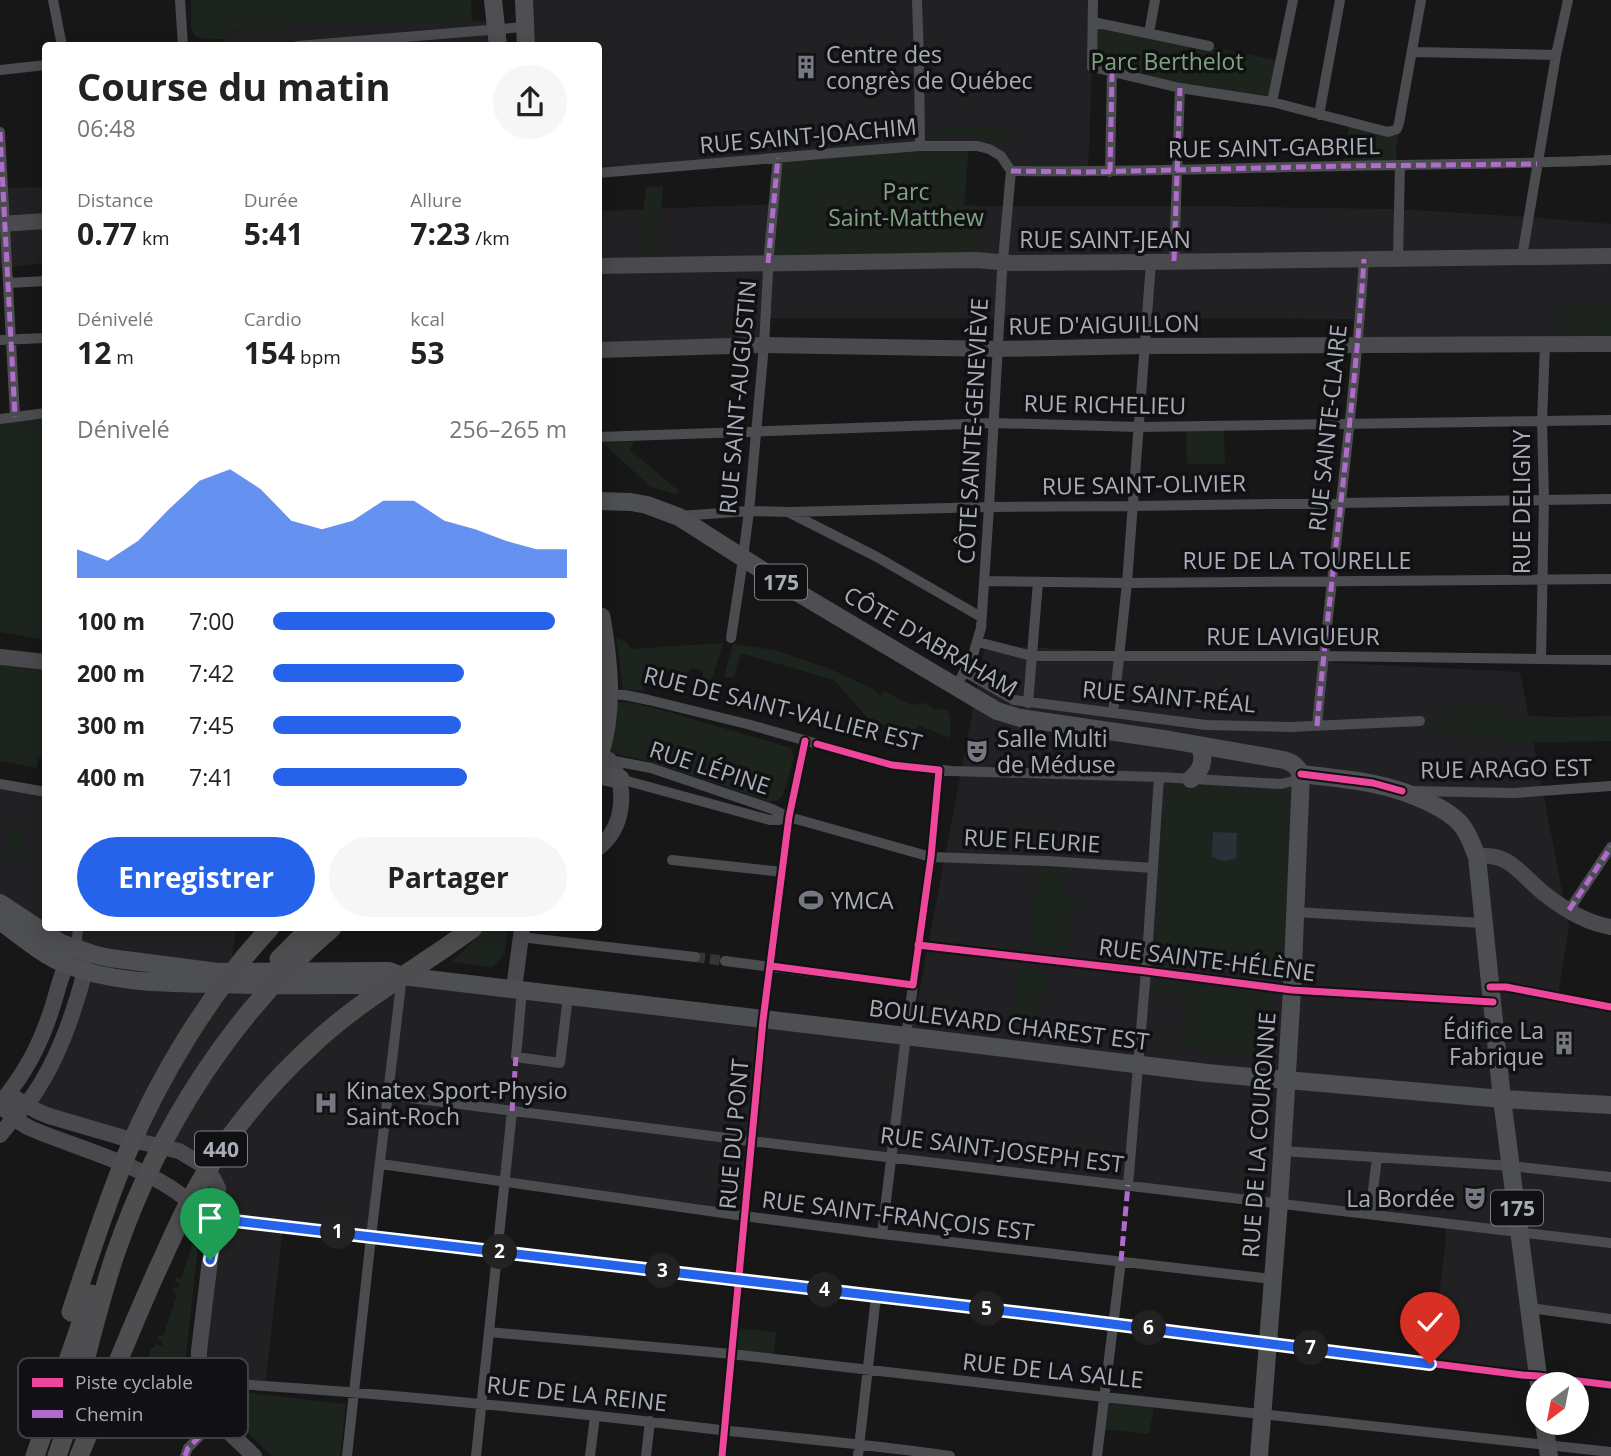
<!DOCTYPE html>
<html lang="fr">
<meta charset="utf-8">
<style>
:root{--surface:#fff;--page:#f6f6f6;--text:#222;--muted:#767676;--accent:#2563eb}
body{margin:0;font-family:"Open Sans",sans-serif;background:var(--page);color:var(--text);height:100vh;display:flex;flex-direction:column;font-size:26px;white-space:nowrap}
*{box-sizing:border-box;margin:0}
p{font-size:23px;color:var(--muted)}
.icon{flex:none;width:38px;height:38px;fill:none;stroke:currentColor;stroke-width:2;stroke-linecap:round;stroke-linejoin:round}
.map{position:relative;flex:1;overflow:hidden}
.side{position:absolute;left:42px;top:42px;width:560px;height:889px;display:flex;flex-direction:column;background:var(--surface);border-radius:7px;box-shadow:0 4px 18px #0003}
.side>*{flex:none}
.needle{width:46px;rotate:212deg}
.buttons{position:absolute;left:1526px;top:1372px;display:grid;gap:14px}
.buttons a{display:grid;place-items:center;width:63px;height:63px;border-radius:50%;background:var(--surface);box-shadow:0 4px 18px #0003;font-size:35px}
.pin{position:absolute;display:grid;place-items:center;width:60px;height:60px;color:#fff;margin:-72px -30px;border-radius:50% 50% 50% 0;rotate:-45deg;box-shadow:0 0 7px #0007}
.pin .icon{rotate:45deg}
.km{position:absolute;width:35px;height:35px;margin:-18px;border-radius:50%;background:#222;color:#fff;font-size:19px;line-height:35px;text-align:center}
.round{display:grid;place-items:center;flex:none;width:74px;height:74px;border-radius:37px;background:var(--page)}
.headline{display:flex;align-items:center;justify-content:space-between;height:119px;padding:0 35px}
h1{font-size:38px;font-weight:700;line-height:52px}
.metrics{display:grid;grid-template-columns:repeat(3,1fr);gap:10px;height:119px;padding:7px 35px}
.metrics div{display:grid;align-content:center}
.metrics b{font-size:30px;font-weight:700}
.metrics small{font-size:19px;font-weight:400}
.metrics p{font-size:19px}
.chart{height:196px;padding:14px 35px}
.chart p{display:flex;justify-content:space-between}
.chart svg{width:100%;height:126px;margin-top:7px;fill:var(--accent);opacity:.7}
.primary-button{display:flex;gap:14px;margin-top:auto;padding:14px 35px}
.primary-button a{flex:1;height:80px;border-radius:42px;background:var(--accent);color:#fff;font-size:28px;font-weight:700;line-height:80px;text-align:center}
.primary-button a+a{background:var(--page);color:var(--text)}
ul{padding:0 35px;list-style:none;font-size:23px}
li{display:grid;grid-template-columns:112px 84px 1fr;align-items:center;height:52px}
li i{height:18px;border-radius:9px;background:var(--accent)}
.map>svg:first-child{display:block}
</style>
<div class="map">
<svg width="1611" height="1456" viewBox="0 0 1611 1456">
<rect width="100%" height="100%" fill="#171717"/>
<path fill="#212123" d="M526 0H1093L1092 67 1088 172 1011 171 989 149 599 173 598 46 528 45Z
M472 21 496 23 498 46H225V30L297 26Z
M45 187V263L0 268V188Z
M774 204 976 260 980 206H1177L1398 209 1528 217 1611 224V344H1357L1358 319 766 318 764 345 599 351 598 211Z
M985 645 1520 672 1569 927 1558 996 1611 1007V1319L1530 1309 1538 1376 1430 1364 1446 1240 1445 1223 752 1141 744 1216 381 1164 371 1237 283 1226 265 1387 199 1382 218 1219 204 1166 49 1116 31 1098 86 962 52 948 0 912V784L45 792 46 928H236L229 977 402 976 911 1036Z"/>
<path fill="#1d241e" d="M191 0H471L472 21 297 26 226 30 225 39C185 40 192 37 191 0Z
M1093 22 1281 61 1272 102 1093 67Z
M1350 122 1399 133C1397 145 1393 154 1400 165L1343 163Z
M934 127H938L1011 128 1003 148C983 132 959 137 935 137Z
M969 146 964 205 980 206 976 260 768 263 778 158Z
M663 186 657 254 639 253 646 187Z
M1611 304V335L1556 334 1555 306Z
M45 418V640L0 632V424Z
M1186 430H1224L1225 464H1187Z
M634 441 630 450 680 492 676 494 651 487 603 443Z
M616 638 625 641 631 649 723 643 711 683 702 680 703 671 691 668 687 674 646 669 643 691 623 689Z
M733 644 775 650 830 669 873 689 880 696 885 691 911 705 926 703 935 710 947 709 951 721 950 738 919 725 914 731 871 722 834 680 741 653 734 677H724Z
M0 665 45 671V759L38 758 37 768 0 761Z
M599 700 630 703 655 708 791 748 794 757 783 795 778 800 769 802C735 790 702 778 669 768 645 760 623 754 599 752Z
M1449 705 1499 706V715L1559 717 1611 716V741L1517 743 1440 732 1425 726 1437 716 1446 714Z
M1167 783 1289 793 1288 799 1294 812 1281 980 1153 963Z
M7 826 27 828 25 859 4 857Z
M1039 867 1066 868 1063 894 1084 896 1083 903H1073L1068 950 1029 944Z
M473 928H508L504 955 492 967 452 962 477 937Z
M1019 968 1047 972 1043 1001H1037L1035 1018 1041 1019 1039 1032 1012 1029Z
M1154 981 1272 995 1264 1057 1216 1051 1215 1054 1202 1052V1047L1162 1043 1163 1035 1169 1036 1170 1039 1185 1041 1190 997 1152 993Z
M195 1236 199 1237 184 1372 147 1363 151 1348H154L155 1344 161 1346 163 1344 162 1341 157 1339 158 1335 163 1336 177 1294 172 1291 173 1287 178 1288 180 1286V1284L175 1282 176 1277 181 1279Z
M734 1328 776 1332 773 1358 732 1354Z
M222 1390 346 1404 340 1456H272L238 1423 217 1398 218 1394Z
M1104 1397 1155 1402 1149 1434 1100 1429Z"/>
<path fill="#2a3239" d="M1213 832 1237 833 1236 859 1224 861 1212 857Z"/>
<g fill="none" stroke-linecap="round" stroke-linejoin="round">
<path stroke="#343537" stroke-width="10" stroke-dasharray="10 5" stroke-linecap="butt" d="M695 957 725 961"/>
<path stroke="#4b4c50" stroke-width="10" d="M53 0 62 46
M180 0 183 46
M917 0 919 58 920 146
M1093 0 1092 67 1180 88 1272 102 1388 132 1397 129 1399 123 1421 0
M1093 22 1209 46
M1149 33 1155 0
M297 46 524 27
M1413 52 1556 55
M0 70 46 65
M1272 102 1293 0
M1319 115 1340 0
M0 132 15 417
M1011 171C1121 173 1231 168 1340 166 1431 164 1521 164 1611 160
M1110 172 1112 73
M598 173 857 151 920 146H977L989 149 1001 156 1011 171
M1522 257 1556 55 1568 0
M1398 258 1400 165
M1174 261 1180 88
M8 283 46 281
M0 340 46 338
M0 419 46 413
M598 437 994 423 1139 427 1611 420
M790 513 877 557 981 617
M680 516 749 511 789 512 989 507 1133 506 1611 499
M984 581 1127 583 1611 579
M731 638 741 573 749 511 764 345 769 253 778 158
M978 642 1032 656H1323L1611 660
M1541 659 1544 499 1542 421 1545 345
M965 672 1014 700 1206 725 1290 727 1420 721
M956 687 973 655 981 628 989 507 1002 271 1011 171
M598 694 625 695 649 700 747 724 892 765 952 771 1159 777 1281 784 1293 781 1301 774
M1028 703 1038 582
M1113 713 1127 583 1151 262
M1317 726C1331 570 1354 415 1364 259
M609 760 651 768 772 809 789 817 931 857 1048 861 1153 868
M620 779 770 820H779L789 817
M0 784 46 792
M1411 791 1514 793 1611 786
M672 860 782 872
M1569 910 1611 847
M1295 912 1482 923
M520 937 695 957
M918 945 1146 971 1292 990 1493 1002
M76 948 78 928
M725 961 913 985
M1490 987H1506L1611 1007
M522 990 516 1057 560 1063 568 996
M388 1095 751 1141 1611 1243
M1282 1151 1511 1166 1611 1177
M381 1164 744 1216 882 1234 1272 1279
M1128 1185 1146 971 1159 777
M1370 1214 1377 1158
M218 1219 1113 1323 1522 1375 1538 1376 1611 1385
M882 1234 906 1036 931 857 939 770
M1530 1308 1611 1319
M489 1332 732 1354 1104 1397 1611 1452
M199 1382C371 1391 542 1409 712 1429 792 1438 871 1444 950 1456
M185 1456 188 1448 216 1420
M347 1456 371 1237 402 976
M476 1456 512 1111
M590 1456 595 1416
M646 1456 650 1421
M722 1456 763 1020 789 817 805 741
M858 1456 876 1296
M1097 1456 1121 1261"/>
<path stroke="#4a4a4e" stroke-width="16" d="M0 224 46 221
M598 266 976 260 1011 263 1151 262 1611 256
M598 350 764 345 999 349 1145 346 1611 344
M0 657 46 662
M598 848C624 828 629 787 609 760
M1477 857C1509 850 1523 878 1546 895 1565 910 1587 923 1611 927
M514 989 522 928
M8 1094 37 1111 49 1116 124 1138 179 1151 204 1166 213 1178 218 1188V1219L210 1260 199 1351V1382L203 1397 216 1420 254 1456
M2 1101C22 1077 39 1047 49 1017 57 996 60 973 71 955
M0 1105C9 1113 18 1123 30 1128 76 1149 181 1174 204 1221 208 1229 208 1238 209 1247
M0 1135C10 1122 22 1110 32 1097 57 1062 74 1013 85 971L76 948"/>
<path stroke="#4d4f52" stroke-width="18" d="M493 0 498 46
M524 0 526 46
M598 501 631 502 647 505 679 517 790 588 997 711 1020 718 1170 740 1284 760C1293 763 1297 766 1301 774
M1301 774C1345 779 1388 782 1428 802 1441 808 1455 816 1463 827 1470 837 1473 847 1477 857L1502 1099 1539 1384
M1191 779C1202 770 1205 760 1200 747
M0 903 61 943 96 955 110 958 218 972 389 971 402 976 906 1036 1207 1073 1502 1099 1611 1105
M0 921C21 936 42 955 67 965 113 983 165 983 214 984 271 986 328 985 385 985L393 981
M1544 1423 1549 1456
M1259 1456 1279 1203 1292 990 1301 774"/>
<path stroke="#4e4e51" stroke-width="19" d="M598 775 620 779"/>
<path stroke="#4e4e51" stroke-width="19" d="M598 759C614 712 609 664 601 617
M279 959 310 928
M71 1312C88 1260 105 1207 126 1156 159 1076 211 991 270 928
M35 1456 91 1294
M57 1456C64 1436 71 1416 76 1395 89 1347 100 1298 116 1252 159 1128 232 1013 332 928
M79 1456C106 1392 131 1327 160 1264 174 1234 187 1202 205 1174 234 1127 270 1084 310 1047 359 1000 419 968 473 928"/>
<path stroke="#b06ccc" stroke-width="5" stroke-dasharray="10 5" stroke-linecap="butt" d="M0 132 15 417
M1011 171 1088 172 1343 166 1537 164
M1110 172 1112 73
M1174 261 1180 88
M768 263 778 158
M1317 726C1331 570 1354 415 1364 259
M1569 910 1611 847
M512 1111 516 1057
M1121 1261 1128 1185
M185 1456 188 1448 216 1420"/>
<g stroke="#111113" stroke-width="11">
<path id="cycleway" d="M1301 774 1373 783 1402 791
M918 945 1146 971 1292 990 1493 1002
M771 966 913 985 931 857 939 770 892 765 817 744
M1490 987H1506L1611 1007
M218 1219 1113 1323 1522 1375 1538 1376 1611 1385
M722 1456 763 1020 789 817 805 741"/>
</g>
<use href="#cycleway" stroke="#ed469a" stroke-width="7"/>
</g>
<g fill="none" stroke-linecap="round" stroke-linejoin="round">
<g stroke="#fff" stroke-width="14">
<path id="route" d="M210 1260 218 1219 1056 1317 1430 1364"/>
</g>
<use href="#route" stroke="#2563eb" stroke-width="9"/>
</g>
<defs>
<g id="building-bare" transform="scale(1.89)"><path d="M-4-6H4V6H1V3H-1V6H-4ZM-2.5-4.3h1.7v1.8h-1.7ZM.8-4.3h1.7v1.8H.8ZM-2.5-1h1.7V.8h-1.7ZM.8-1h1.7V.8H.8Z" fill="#757880" stroke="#111113" stroke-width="2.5" paint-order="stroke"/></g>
<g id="theatre-bare" transform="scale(1.89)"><path d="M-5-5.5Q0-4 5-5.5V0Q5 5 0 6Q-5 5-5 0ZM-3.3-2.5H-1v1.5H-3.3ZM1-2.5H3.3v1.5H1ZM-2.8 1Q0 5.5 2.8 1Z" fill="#757880" stroke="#111113" stroke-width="2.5" paint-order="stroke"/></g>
<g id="stadium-bare" transform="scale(1.89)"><path d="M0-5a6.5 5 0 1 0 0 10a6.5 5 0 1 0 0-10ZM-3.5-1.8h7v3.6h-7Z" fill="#757880" stroke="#111113" stroke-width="2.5" paint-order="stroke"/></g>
<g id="hospital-bare" transform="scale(1.89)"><path d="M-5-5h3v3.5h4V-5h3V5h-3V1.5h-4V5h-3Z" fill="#757880" stroke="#111113" stroke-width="2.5" paint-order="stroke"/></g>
</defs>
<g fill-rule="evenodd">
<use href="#building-bare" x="806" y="67"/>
<use href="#theatre-bare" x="977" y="751"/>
<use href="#stadium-bare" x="811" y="900"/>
<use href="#building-bare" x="1564" y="1043"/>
<use href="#hospital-bare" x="326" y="1103"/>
<use href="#theatre-bare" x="1475" y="1198"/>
</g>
<g text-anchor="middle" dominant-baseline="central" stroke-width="7" stroke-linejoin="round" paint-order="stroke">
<g fill="#111113" stroke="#7b7e86" stroke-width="2">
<rect x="755" y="564.5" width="52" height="35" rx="5"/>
<rect x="195" y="1131.5" width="52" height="35" rx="5"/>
<rect x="1491" y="1190.5" width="52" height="35" rx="5"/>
</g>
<g font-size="21" font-weight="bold" fill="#a8adb8">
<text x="781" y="582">175</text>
<text x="221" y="1149">440</text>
<text x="1517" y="1208">175</text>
</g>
<g font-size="23" fill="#a8adb8" stroke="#111113" text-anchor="start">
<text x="826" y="54">Centre des<tspan x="826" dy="26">congrès de Québec</tspan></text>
<text x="997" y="738">Salle Multi<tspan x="997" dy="26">de Méduse</tspan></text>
<text x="831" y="900">YMCA</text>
<text x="1544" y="1030" text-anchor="end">Édifice La<tspan x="1544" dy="26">Fabrique</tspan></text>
<text x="346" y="1090">Kinatex Sport-Physio<tspan x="346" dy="26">Saint-Roch</tspan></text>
<text x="1455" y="1198" text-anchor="end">La Bordée</text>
</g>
<g font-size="23" fill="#7fa381" stroke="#111113">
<text x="1167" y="61">Parc Berthelot</text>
<text x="906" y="191">Parc<tspan x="906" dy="26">Saint-Matthew</tspan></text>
</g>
<g font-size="23" fill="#a8adb8" stroke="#111113">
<text transform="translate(808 135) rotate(-5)">RUE SAINT-JOACHIM</text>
<text transform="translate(1274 147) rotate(-1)">RUE SAINT-GABRIEL</text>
<text x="1105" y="239">RUE SAINT-JEAN</text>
<text transform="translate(1104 324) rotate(-1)">RUE D'AIGUILLON</text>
<text transform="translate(737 397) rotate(-85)">RUE SAINT-AUGUSTIN</text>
<text transform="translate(1105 404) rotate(1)">RUE RICHELIEU</text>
<text transform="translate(1327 428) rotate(-84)">RUE SAINTE-CLAIRE</text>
<text transform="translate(972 431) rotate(-87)">CÔTE SAINTE-GENEVIÈVE</text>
<text transform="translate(1144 484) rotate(-1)">RUE SAINT-OLIVIER</text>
<text transform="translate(1521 502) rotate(-90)">RUE DELIGNY</text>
<text x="1297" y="560">RUE DE LA TOURELLE</text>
<text x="1293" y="636">RUE LAVIGUEUR</text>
<text transform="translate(931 641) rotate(30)">CÔTE D'ABRAHAM</text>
<text transform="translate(1169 696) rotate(5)">RUE SAINT-RÉAL</text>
<text transform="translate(783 708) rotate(14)">RUE DE SAINT-VALLIER EST</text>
<text transform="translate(710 767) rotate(18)">RUE LÉPINE</text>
<text transform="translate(1506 768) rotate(-1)">RUE ARAGO EST</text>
<text transform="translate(1032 840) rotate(3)">RUE FLEURIE</text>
<text transform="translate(1207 959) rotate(7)">RUE SAINTE-HÉLÈNE</text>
<text transform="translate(1009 1024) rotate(7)">BOULEVARD CHAREST EST</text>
<text transform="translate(733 1134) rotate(-85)">RUE DU PONT</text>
<text transform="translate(1258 1135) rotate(-86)">RUE DE LA COURONNE</text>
<text transform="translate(1002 1149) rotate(7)">RUE SAINT-JOSEPH EST</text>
<text transform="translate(898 1215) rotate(7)">RUE SAINT-FRANÇOIS EST</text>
<text transform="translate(1053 1370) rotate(6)">RUE DE LA SALLE</text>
<text transform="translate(577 1393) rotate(6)">RUE DE LA REINE</text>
</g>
</g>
<rect x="18" y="1358" width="230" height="80" rx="10" fill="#111113" stroke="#3e4045" stroke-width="2"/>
<rect x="32" y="1378" width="31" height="9" fill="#ed469a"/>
<rect x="32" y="1410" width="31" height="8" fill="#b06ccc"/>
<g font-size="19" fill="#a8adb8">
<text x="75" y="1389">Piste cyclable</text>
<text x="75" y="1421">Chemin</text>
</g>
</svg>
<div class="buttons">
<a><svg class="needle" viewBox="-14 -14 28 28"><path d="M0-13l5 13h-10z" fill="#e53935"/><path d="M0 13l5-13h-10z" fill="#767676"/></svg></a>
</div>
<div class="pin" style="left:210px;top:1260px;background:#1e9e55"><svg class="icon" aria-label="arrive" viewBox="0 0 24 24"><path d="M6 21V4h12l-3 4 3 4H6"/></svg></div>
<div class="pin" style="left:1430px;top:1364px;background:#d93025"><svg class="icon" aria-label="check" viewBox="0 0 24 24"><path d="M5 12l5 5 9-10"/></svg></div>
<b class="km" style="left:338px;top:1232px">1</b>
<b class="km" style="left:500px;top:1252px">2</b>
<b class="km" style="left:663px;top:1271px">3</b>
<b class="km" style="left:825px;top:1290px">4</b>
<b class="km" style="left:987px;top:1309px">5</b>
<b class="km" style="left:1149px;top:1328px">6</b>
<b class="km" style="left:1311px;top:1348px">7</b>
<section class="side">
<div class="headline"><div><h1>Course du matin</h1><p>06:48</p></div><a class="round"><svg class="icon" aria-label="share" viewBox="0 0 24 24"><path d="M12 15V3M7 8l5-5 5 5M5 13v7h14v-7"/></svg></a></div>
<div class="metrics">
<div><p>Distance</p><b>0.77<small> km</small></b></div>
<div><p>Durée</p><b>5:41</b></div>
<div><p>Allure</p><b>7:23<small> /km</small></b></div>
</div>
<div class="metrics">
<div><p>Dénivelé</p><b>12<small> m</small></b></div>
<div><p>Cardio</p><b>154<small> bpm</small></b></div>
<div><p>kcal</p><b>53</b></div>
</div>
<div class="chart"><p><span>Dénivelé</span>256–265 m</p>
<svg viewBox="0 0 160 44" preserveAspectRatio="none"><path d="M0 44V34L10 38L20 31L30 20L40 10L50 6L60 13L70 24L80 27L90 24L100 17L110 17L120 24L130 27L140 31L150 34L160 34V44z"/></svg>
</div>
<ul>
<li><b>100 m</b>7:00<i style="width:96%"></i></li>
<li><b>200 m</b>7:42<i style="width:65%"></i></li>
<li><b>300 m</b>7:45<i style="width:64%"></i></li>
<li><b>400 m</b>7:41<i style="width:66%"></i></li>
</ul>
<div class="primary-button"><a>Enregistrer</a><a>Partager</a></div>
</section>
</div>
